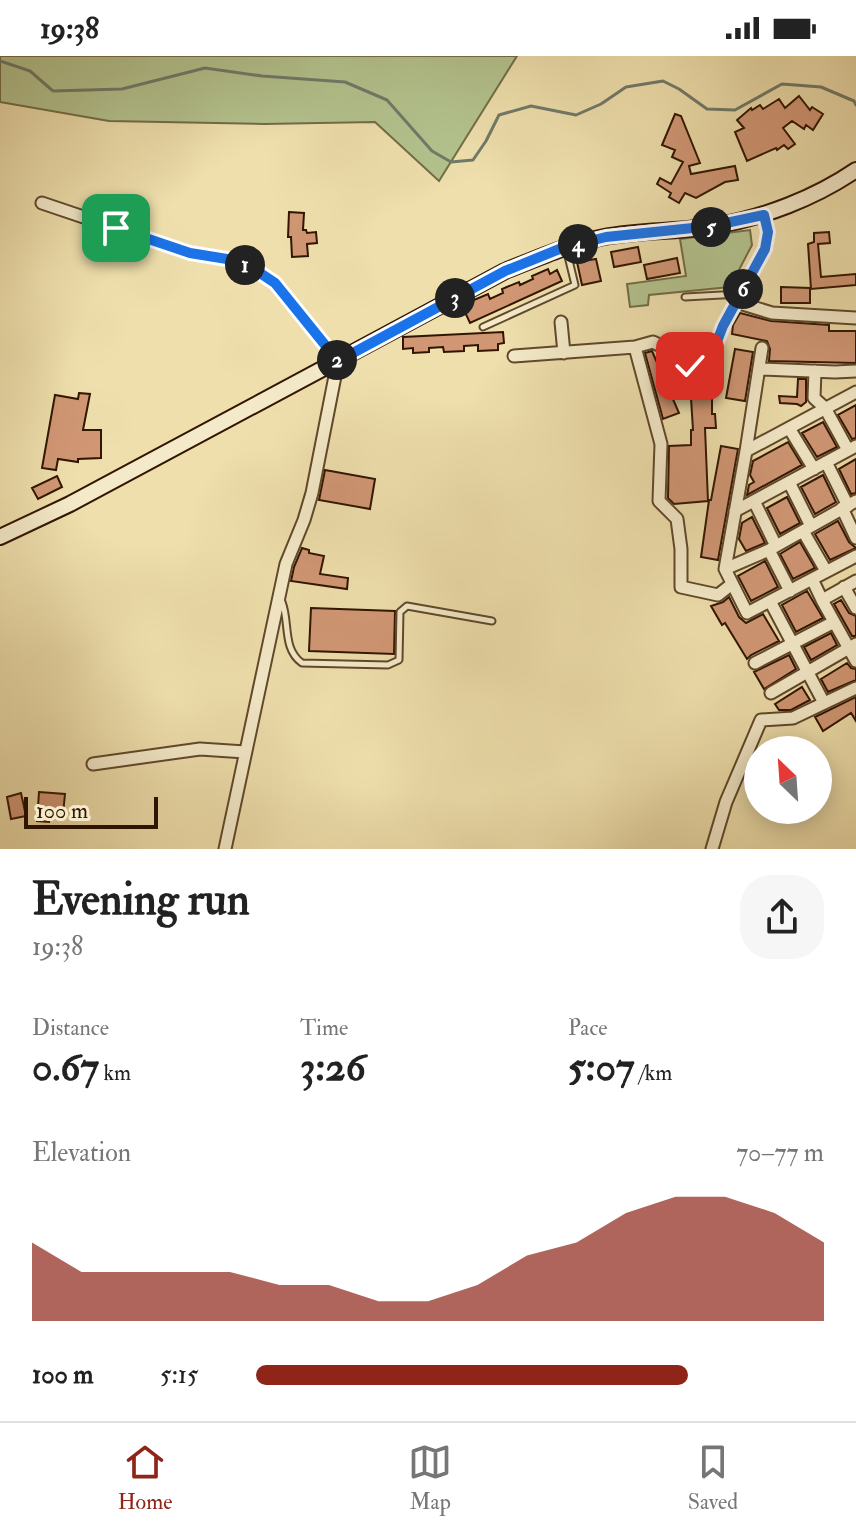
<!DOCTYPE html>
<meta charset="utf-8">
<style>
:root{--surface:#fff;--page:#f6f6f6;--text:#222;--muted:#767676;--line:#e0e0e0;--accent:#8f2418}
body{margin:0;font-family:"IM FELL Double Pica",serif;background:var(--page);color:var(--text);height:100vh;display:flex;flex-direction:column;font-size:30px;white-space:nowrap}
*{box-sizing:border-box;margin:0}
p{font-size:26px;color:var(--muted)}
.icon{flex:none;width:44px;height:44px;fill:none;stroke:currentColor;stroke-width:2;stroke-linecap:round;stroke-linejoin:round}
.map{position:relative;height:793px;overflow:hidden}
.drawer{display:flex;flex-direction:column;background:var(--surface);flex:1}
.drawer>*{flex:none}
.needle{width:52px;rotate:335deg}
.buttons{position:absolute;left:744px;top:680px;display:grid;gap:16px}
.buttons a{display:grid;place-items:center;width:88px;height:88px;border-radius:50%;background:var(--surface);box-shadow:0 4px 20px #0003;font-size:40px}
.scale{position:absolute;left:24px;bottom:20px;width:134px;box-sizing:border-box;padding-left:8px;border:4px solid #311500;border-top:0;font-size:22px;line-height:28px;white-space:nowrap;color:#311500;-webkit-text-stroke:6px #f4eac9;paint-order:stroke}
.pin{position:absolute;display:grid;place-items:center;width:68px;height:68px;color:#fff;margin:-34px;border-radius:16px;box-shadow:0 4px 12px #0006}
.km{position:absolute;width:40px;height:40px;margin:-20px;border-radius:50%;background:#222;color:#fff;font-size:22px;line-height:40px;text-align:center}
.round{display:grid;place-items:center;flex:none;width:84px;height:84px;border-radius:32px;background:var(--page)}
.summary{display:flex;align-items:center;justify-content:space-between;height:136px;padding:0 32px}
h1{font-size:44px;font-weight:700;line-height:60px}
.stats{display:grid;grid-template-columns:repeat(3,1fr);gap:12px;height:136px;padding:8px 32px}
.stats div{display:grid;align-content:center}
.stats b{font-size:40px;font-weight:700}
.stats small{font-size:22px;font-weight:400}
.stats p{font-size:22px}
.chart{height:224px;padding:16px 32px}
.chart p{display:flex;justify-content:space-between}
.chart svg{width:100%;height:144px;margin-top:8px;fill:var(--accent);opacity:.7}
ul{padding:0 32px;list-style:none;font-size:26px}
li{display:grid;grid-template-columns:128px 96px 1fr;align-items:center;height:60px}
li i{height:20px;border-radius:10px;background:var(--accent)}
.status{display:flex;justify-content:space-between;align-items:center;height:56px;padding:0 40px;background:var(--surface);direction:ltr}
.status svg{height:22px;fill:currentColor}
.menu{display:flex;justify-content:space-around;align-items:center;height:112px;border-top:2px solid var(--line);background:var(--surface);font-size:22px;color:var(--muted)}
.menu a{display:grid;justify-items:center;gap:4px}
.menu .current{color:var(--accent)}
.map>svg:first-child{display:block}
</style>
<div class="status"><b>19:38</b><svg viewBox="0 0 49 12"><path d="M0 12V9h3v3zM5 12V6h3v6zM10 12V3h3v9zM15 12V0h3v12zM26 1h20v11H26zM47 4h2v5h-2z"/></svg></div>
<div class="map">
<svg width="856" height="793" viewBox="0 0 856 793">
<rect width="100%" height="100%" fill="#eedfac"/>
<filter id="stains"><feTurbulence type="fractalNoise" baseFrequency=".0025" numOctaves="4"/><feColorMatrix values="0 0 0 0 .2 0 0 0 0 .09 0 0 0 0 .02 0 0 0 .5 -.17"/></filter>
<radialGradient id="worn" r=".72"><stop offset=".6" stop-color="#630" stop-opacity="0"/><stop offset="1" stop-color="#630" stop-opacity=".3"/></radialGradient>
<path fill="#b3c38e" stroke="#726c47" stroke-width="2" d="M0 0H517L439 125 375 66 264 68 109 65 0 46Z
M750 174 752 189 730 231 649 239 648 249 630 251 627 228 686 220 680 183Z"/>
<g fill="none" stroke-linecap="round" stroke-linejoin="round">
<path stroke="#70796a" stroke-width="3" d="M0 5 30 15 53 35 122 33 205 12 262 20 345 26 387 44 432 95 451 106 473 104 486 85 499 59 531 50 576 59 601 48 626 31 663 25 679 33 707 53 735 54 782 28 821 31 854 45 856 49"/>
</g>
<path fill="#d19775" stroke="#311500" stroke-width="2" d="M799 40 810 54 812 51 823 58 813 74 806 69 804 73 792 65 783 72 795 88 788 93 784 89 777 94 776 92 747 105 735 76 744 72 737 64 751 52 752 54 760 49 763 53 779 43 785 52Z
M675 58 681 60 700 107 689 110 691 118 735 110 738 124 725 126 696 142 685 137 679 147 669 141 671 137 657 128 660 122 671 128 683 106 672 101 675 94 662 89Z
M289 156 304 157 303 174H306L307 177 316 176 317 187 307 188 308 200 292 201 291 181H288Z
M829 176 830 187 818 188 821 221 856 218V229L811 233 808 188 814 186V177Z
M638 191 641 206 614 211 611 196Z
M677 202 680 217 647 223 644 209Z
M596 203 601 225 582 229 577 206Z
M548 213 550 218 557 214 562 225 470 267 464 254 471 251 469 246 488 238 490 243 503 237 502 233 519 226 520 229 533 223 532 220Z
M781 231 810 232V247H781Z
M740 257 771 265 829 269V275H856V307L769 305 770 293 767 285 732 278 733 269Z
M503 276 504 287 498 288V294L478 295V289L464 290V295L444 296 443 291 429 292V296L413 297V292L403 293V281Z
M735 293 753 296 745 345 726 342Z
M652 295 679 357 663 363 645 297Z
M713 320 714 340 712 339V358H715L716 372H705L708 445 674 448 668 442 669 390 691 389V374H693L691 342H697L703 337 701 321Z
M798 323H806V346L801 350 797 348 780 347 779 340 797 341Z
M79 337 90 338 83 374H101V402L78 403V406L58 403 56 414 42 412 55 339 78 343Z
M856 349V382L852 383 838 359Z
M823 366 837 391 817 401 802 377Z
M788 386 802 409 747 439 749 429 754 426 750 419 753 405Z
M721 390 738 393 718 504 701 501 709 444H711Z
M856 403V437L851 438 839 413Z
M325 414 375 423 370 453 319 444Z
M823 419 836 446 815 458 801 431Z
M57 420 62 431 38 443 32 432Z
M787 441 800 467 780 478 767 452Z
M752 461 765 487 746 495 739 483 742 467Z
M838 465 849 486 856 492 830 504 815 478Z
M800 486 815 512 793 523 780 498Z
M302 492 309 494V497L324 500 320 518 348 522 347 533 291 525 294 511Z
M765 505 778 531 751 545 738 520Z
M807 535 823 562 796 576 782 549Z
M729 541 739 561 746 567 763 558 779 585 751 599 747 603 725 567 722 569 711 550 723 546Z
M841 544 849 557 856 560V580H852L834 548Z
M311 552 395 555 394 598 309 595Z
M831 577 837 589 811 604 804 591Z
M789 599 796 613 764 633 754 616Z
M847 607 851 612 856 613V624L828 636 821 623Z
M802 631 810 644 791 654H779L775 648Z
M856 641V665L851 657 823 675 815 661Z
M39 736 65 738 63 758 50 757 49 766 37 765Z
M21 737 26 760 11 763 7 741Z"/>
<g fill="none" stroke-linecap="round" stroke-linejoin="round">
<g stroke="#60482b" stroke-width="9">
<path id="service" d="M685 241 740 238
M483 271 575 229 566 192
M282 546C290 566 282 593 302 607L388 609 399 604 400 556 407 550 492 565"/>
</g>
<g stroke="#60482b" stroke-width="15">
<path id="minor" d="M42 147 190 197 233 204 260 217 275 227 338 305 312 437 304 464 286 508 225 793
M736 246 772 257 856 262
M561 266 564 297
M635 291 661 388 659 445 677 463 681 493V531L718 539 732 528
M762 292 746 395 725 513 747 557 856 500
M514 300 635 291 653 286 667 293 675 309 690 310 709 306 723 270 765 193 768 176 764 159
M690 310 695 334
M759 313 835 316 856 315
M815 315 814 342 825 352 848 394
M789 372 814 413
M746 395 856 336
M826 406 848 450
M789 426 811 470
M754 445 776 490
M842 452 856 482
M735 455 856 390
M803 475 826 515
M769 494 790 535
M725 513 769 494 856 445
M812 523 822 544 856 605
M844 531 856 552
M822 544 856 525
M770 545 824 647
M755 607 834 566
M771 637 856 588
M93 708 200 693 245 696
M712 793 726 746 761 664 793 662 856 632"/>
</g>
<g stroke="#311500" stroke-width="18">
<path id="secondary" d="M0 481 70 448 505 215C538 202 569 188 604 181 640 174 678 176 714 170 763 162 815 142 856 114"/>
</g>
<use href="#service" stroke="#f4eac9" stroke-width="5"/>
<use href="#minor" stroke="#f4eac9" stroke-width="11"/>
<use href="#secondary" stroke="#f4eac9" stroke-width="14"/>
</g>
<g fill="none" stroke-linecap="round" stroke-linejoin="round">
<g stroke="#fff" stroke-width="16">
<path id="route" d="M116 172 190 197 233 204 260 217 275 227 338 305 505 215 562 192 606 181 712 170 764 159 768 176 765 193 723 270 709 306 690 310"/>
</g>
<use href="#route" stroke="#1a73e8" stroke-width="10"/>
</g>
<rect width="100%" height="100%" filter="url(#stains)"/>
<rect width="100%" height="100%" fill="url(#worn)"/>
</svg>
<div class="buttons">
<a><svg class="needle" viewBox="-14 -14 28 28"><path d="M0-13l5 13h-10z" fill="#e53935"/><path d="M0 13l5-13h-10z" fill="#767676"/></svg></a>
</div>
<div class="scale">100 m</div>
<div class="pin" style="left:116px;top:172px;background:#1e9e55"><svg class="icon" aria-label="arrive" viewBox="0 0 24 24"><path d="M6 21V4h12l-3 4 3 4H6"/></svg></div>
<div class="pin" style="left:690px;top:310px;background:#d93025"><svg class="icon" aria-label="check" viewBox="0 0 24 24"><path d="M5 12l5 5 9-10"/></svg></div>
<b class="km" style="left:245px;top:209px">1</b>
<b class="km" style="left:337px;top:304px">2</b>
<b class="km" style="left:455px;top:242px">3</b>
<b class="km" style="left:578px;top:188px">4</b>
<b class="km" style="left:711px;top:171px">5</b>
<b class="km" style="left:743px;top:233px">6</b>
</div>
<section class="drawer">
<div class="summary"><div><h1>Evening run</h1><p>19:38</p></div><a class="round"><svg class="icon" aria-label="share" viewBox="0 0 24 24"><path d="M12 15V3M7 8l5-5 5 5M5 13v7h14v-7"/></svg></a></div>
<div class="stats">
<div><p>Distance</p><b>0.67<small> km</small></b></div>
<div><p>Time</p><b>3:26</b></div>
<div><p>Pace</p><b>5:07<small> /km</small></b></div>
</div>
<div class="chart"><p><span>Elevation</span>70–77 m</p>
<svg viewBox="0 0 160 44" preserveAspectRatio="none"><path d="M0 44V20L10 29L20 29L30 29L40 29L50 33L60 33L70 38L80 38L90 33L100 24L110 20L120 11L130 6L140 6L150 11L160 20V44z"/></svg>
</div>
<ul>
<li><b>100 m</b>5:15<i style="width:76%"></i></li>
</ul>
</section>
<nav class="menu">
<a class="current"><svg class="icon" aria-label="home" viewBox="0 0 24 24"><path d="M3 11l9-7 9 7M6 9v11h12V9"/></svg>Home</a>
<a><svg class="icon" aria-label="map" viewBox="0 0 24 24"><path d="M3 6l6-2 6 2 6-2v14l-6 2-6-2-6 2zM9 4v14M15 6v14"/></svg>Map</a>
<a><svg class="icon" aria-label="saved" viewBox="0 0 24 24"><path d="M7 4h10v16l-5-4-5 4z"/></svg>Saved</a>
</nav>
